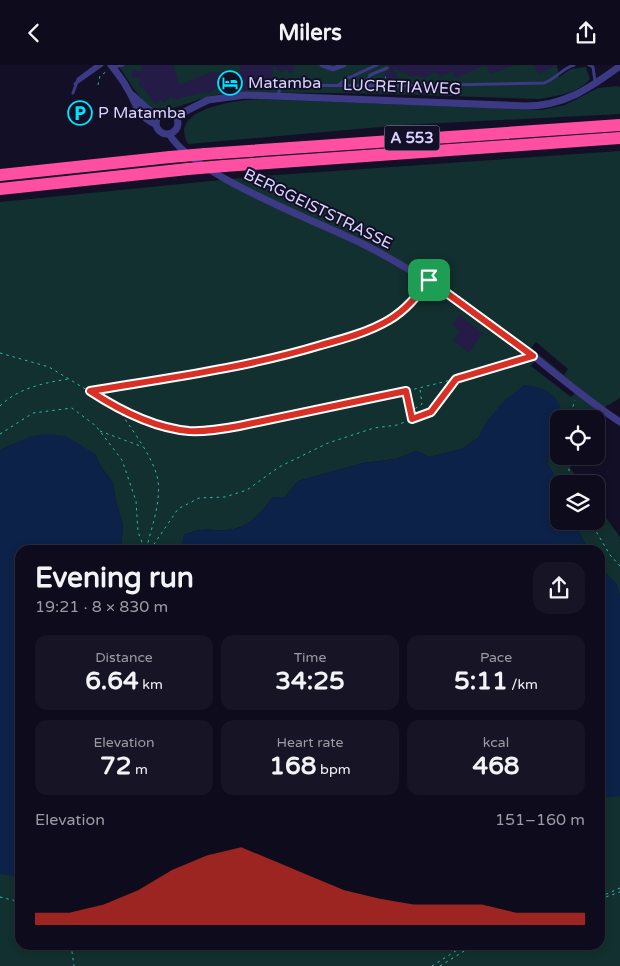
<!DOCTYPE html>
<meta charset="utf-8">
<style>
:root{--surface:#0e0b1c;--page:#171425;--text:#f1f3f6;--muted:#9b9ba3;--line:#2e2b3b;--accent:#d93025}
body{margin:0;font-family:"Varela Round",sans-serif;background:var(--page);color:var(--text);height:100vh;display:flex;flex-direction:column;font-size:19px;white-space:nowrap}
*{box-sizing:border-box;margin:0}
p{font-size:16px;color:var(--muted)}
.icon{flex:none;width:28px;height:28px;fill:none;stroke:currentColor;stroke-width:2;stroke-linecap:round;stroke-linejoin:round}
.map{position:relative;flex:1;overflow:hidden}
.sheet{position:absolute;left:15px;top:480px;width:590px;height:405px;display:flex;flex-direction:column;background:var(--surface);border-radius:15px;box-shadow:0 2px 8px #0003,0 0 0 1px var(--line)}
.sheet>*{flex:none}
.controls{position:absolute;left:550px;top:345px;display:grid;gap:10px}
.controls a{display:grid;place-items:center;width:55px;height:55px;border-radius:10px;background:var(--surface);box-shadow:0 2px 8px #0003,0 0 0 1px var(--line);font-size:25px}
.pin{position:absolute;display:grid;place-items:center;width:42px;height:42px;color:#fff;margin:-21px;border-radius:10px;box-shadow:0 2px 8px #0006}
.round{display:grid;place-items:center;flex:none;width:52px;height:52px;border-radius:15px;background:var(--page)}
.headline{display:flex;align-items:center;justify-content:space-between;height:85px;padding:0 20px}
h1{font-size:28px;font-weight:700;line-height:38px}
.stats{display:grid;grid-template-columns:repeat(3,1fr);gap:8px;height:85px;padding:5px 20px}
.stats div{display:grid;align-content:center;border-radius:12px;background:var(--page);text-align:center}
.stats b{font-size:25px;font-weight:700}
.stats small{font-size:14px;font-weight:400}
.stats p{font-size:14px}
.chart{height:140px;padding:10px 20px}
.chart p{display:flex;justify-content:space-between}
.chart svg{width:100%;height:90px;margin-top:5px;fill:var(--accent);opacity:.7}
header{display:flex;justify-content:space-between;align-items:center;height:65px;padding:0 20px;background:var(--surface);font-size:22px;font-weight:700}
.map>svg:first-child{display:block}
</style>
<header><svg class="icon" aria-label="back" viewBox="0 0 24 24"><path d="M15 5l-7 7 7 7"/></svg>Milers<svg class="icon" aria-label="share" viewBox="0 0 24 24"><path d="M12 15V3M7 8l5-5 5 5M5 13v7h14v-7"/></svg></header>
<div class="map">
<svg width="620" height="901" viewBox="0 0 620 901">
<rect width="100%" height="100%" fill="#130f26"/>
<path fill="#12302f" fill-rule="evenodd" d="M118 0H557L559 12 571 4 586 2 590 14C579 28 556 31 540 34 435 31 329 25 224 29 202 29 173 49 154 44 142 40 126 11 118 0Z
M617 21 620 22V49L403 60 188 79C167 43 238 35 259 34L542 45 565 40 598 23Z
M620 86V333L605 342 589 345 587 354H559V391H574L570 403 582 419H559L547 398C553 379 552 359 560 341L524 320 488 355 478 373 462 384 429 392 416 386 396 394 363 398 298 416 285 432H273C263 445 252 460 234 464 215 468 205 460 184 470L181 485H121L123 460 116 437 113 418 101 402 95 389 13 379 0 385V137L262 111ZM536 277 568 304 564 310 531 283ZM535 296 575 328 571 332 531 301Z
M596 439 620 472V531L616 518 600 503V485H588L574 456H596Z
M600 726 620 728V901H0V809L20 804V880H600Z"/>
<path fill="#0c2248" d="M524 320C541 322 553 325 560 341 552 359 553 379 547 398L559 419V456H574L588 485H181L184 470C205 460 215 468 234 464 252 460 263 445 273 432H285L298 416 363 398 396 394 416 386 429 392 462 384 478 373 488 355 502 338Z
M48 369 66 371 95 389 101 402 113 418 116 437 123 460 121 485H20V812L0 809V385L31 371Z
M600 503 616 518 620 531V731L600 733Z"/>
<path fill="#241b47" d="M142 0H174L179 20 212 7 240 9V0H294V5L290 8 286 4 281 7 273 0V25L213 24 214 26 204 29 203 27 173 35 172 31 163 38 161 34 155 39 142 22H139L140 14 132 13 133 5 141 6Z
M389 0H485L456 13 453 6 442 11 435 7 424 13 417 10 413 12 393 3 398 14 392 13 388 18 384 8 390 5Z
M486 0H513V1L490 9Z
M534 0H557L538 9Z
M459 250 483 268 469 288 453 275 460 267 452 260Z"/>
<g fill="none" stroke-linecap="round" stroke-linejoin="round">
<path stroke="#2fb8b0" stroke-width="1" stroke-dasharray="2.5 4" stroke-linecap="butt" d="M379 15 386 12
M98 20 100 11 106 7
M0 288 49 302 117 343 163 360 189 366 214 365 239 361C335 341 433 324 525 293
M90 326C166 313 241 304 315 282 339 275 365 268 387 256 402 248 413 236 423 223
M406 326 412 354
M0 341C18 323 44 318 68 314
M118 344C130 362 155 394 158 416 161 438 151 464 146 485
M410 347 422 339 420 324
M569 354 575 335
M100 366 143 382
M0 369 33 348 72 343 96 361 122 395 136 436 138 467 145 485
M566 391 572 419
M590 456 610 490 620 501
M150 485 178 444 199 433 225 432 247 425 279 402 328 378 374 363 397 360 431 347 456 315
M0 832 20 837
M600 832 620 823
M600 834 620 827
M71 880 74 901
M432 901 465 880
M440 901 474 880"/>
<path stroke="#3d3a85" stroke-width="3" d="M589 0 593 2 595 16
M114 2 123 0
M393 16 395 21
M75 19 102 0
M339 20 344 15 377 0
M359 21 369 13
M372 21 369 13 370 10 387 3
M73 28 78 14 97 0
M278 31 280 22 283 20 386 21 544 18C556 14 561 4 574 0"/>
<path stroke="#3d3a85" stroke-width="5" d="M322 0 333 4 344 0"/>
<path stroke="#3d3a85" stroke-width="7" d="M111 0C117 8 123 15 127 23 137 39 136 50 155 59
M130 28 157 52
M156 58a11 11 0 1 1 22 0a11 11 0 1 1-22 0Z
M176 51 208 35 245 30 526 41C564 41 590 23 620 1
M169 69C194 111 317 156 365 180 417 207 465 239 512 274 548 302 582 332 620 357"/>
<path stroke="#ff4fa3" stroke-width="12" d="M205 89 620 60
M224 101 620 73
M0 110 170 92
M0 124 188 104"/>
<path stroke="#ff4fa3" stroke-width="12" d="M170 92 205 89
M188 104 224 101"/>
</g>
<g fill="none" stroke-linecap="round" stroke-linejoin="round">
<g stroke="#fff" stroke-width="10">
<path id="route" d="M429 215 533 291 456 314 431 347 412 354 406 326 239 361C223 364 206 367 189 366 154 363 119 345 90 326 168 313 245 303 321 280 343 274 369 267 389 255 406 245 417 231 429 215Z"/>
</g>
<use href="#route" stroke="#d93025" stroke-width="6"/>
</g>
<defs>
<g id="hotel-ring" transform="scale(1.25)"><circle r="9.5" fill="#130f26" stroke="#00e5ff" stroke-width="1.5"/><path d="M-6-4.5h1.5V1H6V5H4.5V3h-9V5H-6ZM-4 0a1.8 1.8 0 1 1 3.6 0ZM.5 0V-2.5h3Q6-2.5 6 0Z" fill="#00e5ff"/></g>
<g id="parking-ring" transform="scale(1.25)"><circle r="9.5" fill="#130f26" stroke="#00e5ff" stroke-width="1.5"/><path d="M-3.5-5.5H1a3.5 3.5 0 0 1 0 7H-1V5.5H-3.5ZM-1-3.4V-.6H.8a1.4 1.4 0 0 0 0-2.8Z" fill="#00e5ff"/></g>
</defs>
<g fill-rule="evenodd">
<use href="#hotel-ring" x="230" y="18"/>
<use href="#parking-ring" x="80" y="48"/>
</g>
<g text-anchor="middle" dominant-baseline="central" stroke-width="4" stroke-linejoin="round" paint-order="stroke">
<rect fill="#130f26" stroke="#9e99be" stroke-width="1" x="384.5" y="60.5" width="55" height="25" rx="4"/>
<g font-size="15" font-weight="bold" fill="#d9d4ff">
<text x="412" y="73">A 553</text>
</g>
<g font-size="16" fill="#d9d4ff" stroke="#130f26" text-anchor="start">
<text x="248" y="18">Matamba</text>
<text x="98" y="48">P Matamba</text>
</g>
<g font-size="16" fill="#d9d4ff" stroke="#130f26">
<text transform="translate(402 22) rotate(2)">LUCRETIAWEG</text>
<text transform="translate(318 144) rotate(26)">BERGGEISTSTRASSE</text>
</g>
</g>
</svg>
<div class="controls">
<a><svg class="icon" aria-label="locate" viewBox="0 0 24 24"><circle cx="12" cy="12" r="6"/><path d="M12 2v4M12 18v4M2 12h4M18 12h4"/></svg></a>
<a><svg class="icon" aria-label="layers" viewBox="0 0 24 24"><path d="M12 4l9 5-9 5-9-5zM3 14l9 5 9-5"/></svg></a>
</div>
<div class="pin" style="left:429px;top:215px;background:#1e9e55"><svg class="icon" aria-label="arrive" viewBox="0 0 24 24"><path d="M6 21V4h12l-3 4 3 4H6"/></svg></div>
<section class="sheet">
<div class="headline"><div><h1>Evening run</h1><p>19:21 · 8 × 830 m</p></div><a class="round"><svg class="icon" aria-label="share" viewBox="0 0 24 24"><path d="M12 15V3M7 8l5-5 5 5M5 13v7h14v-7"/></svg></a></div>
<div class="stats">
<div><p>Distance</p><b>6.64<small> km</small></b></div>
<div><p>Time</p><b>34:25</b></div>
<div><p>Pace</p><b>5:11<small> /km</small></b></div>
</div>
<div class="stats">
<div><p>Elevation</p><b>72<small> m</small></b></div>
<div><p>Heart rate</p><b>168<small> bpm</small></b></div>
<div><p>kcal</p><b>468</b></div>
</div>
<div class="chart"><p><span>Elevation</span>151–160 m</p>
<svg viewBox="0 0 160 44" preserveAspectRatio="none"><path d="M0 44V38L10 38L20 34L30 27L40 17L50 10L60 6L70 13L80 20L90 27L100 31L110 34L120 34L130 34L140 38L150 38L160 38V44z"/></svg>
</div>
</section>
</div>
